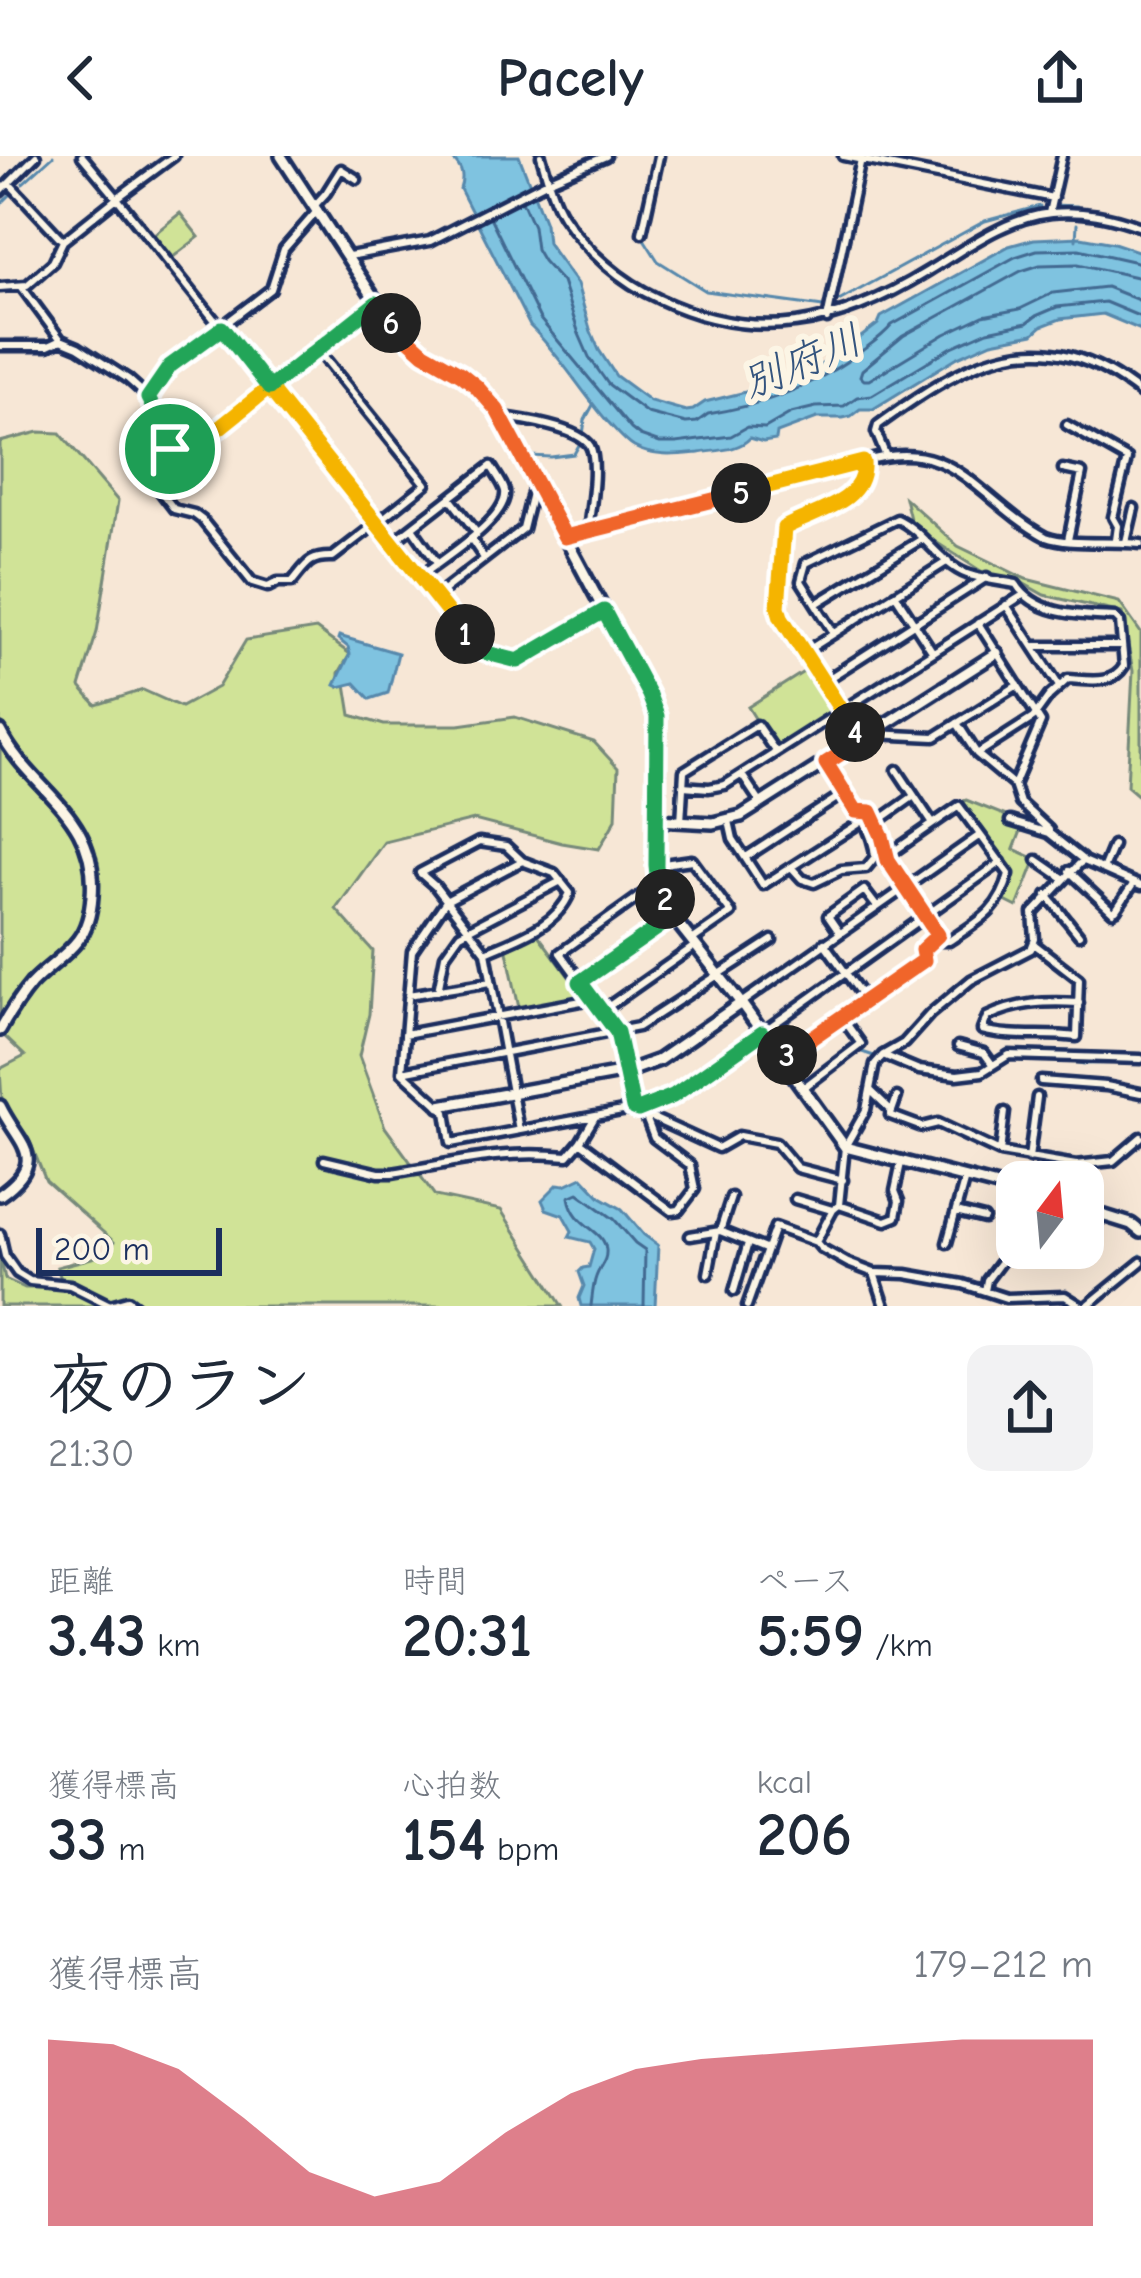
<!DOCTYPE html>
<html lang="ja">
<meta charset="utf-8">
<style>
:root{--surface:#fff;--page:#f2f2f3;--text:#1f2937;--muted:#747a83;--accent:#d1495b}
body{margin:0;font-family:"Comic Neue","Klee One",sans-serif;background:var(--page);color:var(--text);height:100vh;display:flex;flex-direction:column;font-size:45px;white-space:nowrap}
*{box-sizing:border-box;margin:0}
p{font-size:39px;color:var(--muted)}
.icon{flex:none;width:66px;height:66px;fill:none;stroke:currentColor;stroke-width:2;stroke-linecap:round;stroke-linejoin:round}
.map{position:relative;height:1150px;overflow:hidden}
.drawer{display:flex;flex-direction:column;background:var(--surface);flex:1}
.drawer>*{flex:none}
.needle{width:78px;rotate:16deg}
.buttons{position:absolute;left:996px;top:1005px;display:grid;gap:24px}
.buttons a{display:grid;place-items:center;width:108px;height:108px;border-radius:24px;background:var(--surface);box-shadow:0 12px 48px #0002;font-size:60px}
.scale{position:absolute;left:36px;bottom:30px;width:186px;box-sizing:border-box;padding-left:12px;border:6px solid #1b2f5e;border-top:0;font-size:33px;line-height:42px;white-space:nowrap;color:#1b2f5e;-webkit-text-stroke:9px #fcf5e5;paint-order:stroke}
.pin{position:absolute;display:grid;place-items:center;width:102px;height:102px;color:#fff;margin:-51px;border:6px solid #fff;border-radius:50%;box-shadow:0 3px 12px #0007}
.km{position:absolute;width:60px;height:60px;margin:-30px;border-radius:50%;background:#222;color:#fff;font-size:33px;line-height:60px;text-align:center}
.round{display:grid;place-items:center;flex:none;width:126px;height:126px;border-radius:24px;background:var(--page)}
.overview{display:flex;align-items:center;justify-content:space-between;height:204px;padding:0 48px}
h1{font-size:66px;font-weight:600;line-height:90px}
.metrics{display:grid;grid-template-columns:repeat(3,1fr);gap:18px;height:204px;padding:12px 48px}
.metrics div{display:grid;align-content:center}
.metrics b{font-size:60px;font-weight:600}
.metrics small{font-size:33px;font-weight:400}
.metrics p{font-size:33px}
.chart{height:336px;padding:24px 48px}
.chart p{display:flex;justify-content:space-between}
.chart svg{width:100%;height:216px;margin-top:12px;fill:var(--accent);opacity:.7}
header{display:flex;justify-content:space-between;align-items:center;height:156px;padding:0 48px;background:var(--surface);font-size:54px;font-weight:600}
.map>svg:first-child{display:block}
</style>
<header><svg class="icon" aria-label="back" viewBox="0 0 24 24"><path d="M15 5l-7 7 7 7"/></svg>Pacely<svg class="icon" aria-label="share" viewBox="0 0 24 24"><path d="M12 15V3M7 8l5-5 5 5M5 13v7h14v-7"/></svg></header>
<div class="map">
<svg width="1141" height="1150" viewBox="0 0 1141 1150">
<rect width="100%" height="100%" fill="#f7e7d6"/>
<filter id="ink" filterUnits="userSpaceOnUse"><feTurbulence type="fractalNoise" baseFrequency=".00833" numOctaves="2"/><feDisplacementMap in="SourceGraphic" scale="24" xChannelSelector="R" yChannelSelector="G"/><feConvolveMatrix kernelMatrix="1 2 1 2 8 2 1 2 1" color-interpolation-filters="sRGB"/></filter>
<g filter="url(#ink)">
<path fill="#d0e397" stroke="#76897a" stroke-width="3" d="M180 57 199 81 172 102 153 79Z
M39 276 60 277 118 345 97 476 80 531 96 549 143 534 181 551 218 531 246 484 316 473 350 498 339 517V531L346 528 351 559 384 569H459L515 561 594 586 618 612 616 663 599 693 562 687 474 664 384 686 336 753 373 795 369 858 359 900 385 971 435 1040 501 1054 562 1150H0V1098L5 1123 25 1132H64L57 1111 111 1097 114 1086 46 1025 28 981 2 945 0 913 25 900 0 876V286Z
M905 342 958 390 1026 423 1119 446 1141 477V642L1127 630 1133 515 1122 457 1044 439 1019 425 984 417 928 381 910 363Z
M813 510 842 555 776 596 748 551Z
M966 644 1024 667 1014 693 1036 703 1017 751 999 742 1009 717 961 646Z
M536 776 579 834 575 841 519 852 506 790Z"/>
<path fill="#7fc3e0" stroke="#5788ac" stroke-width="3" d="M448 0H519L545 67 547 87 577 128 590 173 599 194 616 220 650 245 686 255 693 254 705 246 786 226 832 203 878 168 881 161 1009 90 1034 83 1081 81 1114 87 1141 96V174L1103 158 1060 163 1042 170 1033 178 992 186 956 202 873 253H860L851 260 843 262H817L777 277 776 284 763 286 750 282C738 295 717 294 699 297 677 299 654 302 634 291 624 285 615 273 607 265 580 234 559 198 530 170L460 33C465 18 461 9 448 0Z
M339 480 398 497 388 537 370 543 355 527 339 531 335 529 350 498 348 491 338 483Z
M582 1021 601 1041 622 1053 644 1079 658 1089 655 1150H581L579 1142 584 1130 579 1116 583 1112 589 1111 594 1093 590 1086 569 1081 572 1075 563 1059 546 1053 542 1044 558 1028 565 1029Z"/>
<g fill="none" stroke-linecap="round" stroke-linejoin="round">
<path stroke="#436a92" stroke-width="3" d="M522 45 533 70 536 93 543 105 562 126 579 178 589 201 608 228 647 257 686 267 697 266 708 258C765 249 817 229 863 194 874 186 884 179 892 169L1015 101 1037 94 1079 93 1141 107
M490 61 540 163 631 273 640 280 660 287H676L731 280 747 271 765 272 791 257 816 251 844 250 857 241 872 239 952 191 988 175 1027 167 1036 160 1057 151 1105 146 1141 161
M1141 122 1078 108 1040 109 1021 115 903 180 862 214 860 220 864 224H869L945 178 983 160 1020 153 1053 137 1106 131 1141 145
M591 1150C592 1142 593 1129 596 1121 599 1111 607 1106 606 1094 604 1072 574 1072 569 1041L578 1037 614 1063 635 1087 645 1094 644 1150"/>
<path stroke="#5788ac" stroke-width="3" d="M23 27 53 0
M0 49 15 34
M1053 49 1077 50
M644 83 658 105 706 135 823 151
M1076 84 1077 68
M835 147 985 65 1040 50
M583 279 585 264 593 249
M529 300 551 301 574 298 579 289
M862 896 877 901
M884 904 918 918 960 923 982 921 1002 906 1013 902 1031 905 1058 903 1084 908 1141 907
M1085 1148 1141 1099"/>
<g stroke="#1b2f5e" stroke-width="15">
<path id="minor" d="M174 0 117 42 377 367 426 328 318 194
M541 0C547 20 552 42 563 60 586 95 621 126 659 143 756 189 839 170 928 115 966 92 1006 62 1051 57 1083 54 1111 60 1141 71
M843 0 1053 42
M9 27 63 85
M0 36 36 0
M315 49 326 37 341 13 357 23
M1049 57 1062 0
M642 77 659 0
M349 100 430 85 548 25 606 0
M21 130 61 184 78 191 128 223 148 241 164 273 170 293 158 320 161 336 174 353 194 358 202 364 252 426 268 431 278 426H292C307 408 309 400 333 401L377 367 435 441 523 373 534 329
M0 131 27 129 53 106 63 85 117 42 82 0
M827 163 861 3
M0 190H48L61 184
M148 241 170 210 271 133 284 93 318 54
M501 261C521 263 579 272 590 290 599 307 590 355 588 375
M1067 269 1127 303 1113 361 1118 370 1116 384
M885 298 876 276 878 269C967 204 1043 159 1141 238
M164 310H172L376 147
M1063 313 1082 317 1068 384
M450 342 477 377
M413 373 437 407
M471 383 484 402
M393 386 491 310C495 317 503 327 505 335 509 363 439 405 420 421
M1126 386 1134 352
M895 438 932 495
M435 441 479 495 518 505 604 455
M816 448 922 383
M1006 449 1059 530
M834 477 801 425 806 407 897 363C923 375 940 408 967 418 979 423 1003 425 1016 428 1036 460 1081 459 1115 461L1120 466 1124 510C1112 530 1089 524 1068 523L1049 540 1033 562 977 598
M1036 490H1122
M805 496 948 405
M823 526 987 421
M957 567 977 598 1014 629 1041 566 978 467
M874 578 935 581 1018 529
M861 585 781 461 778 451 784 372C812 354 866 349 863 306 953 277 977 344 1046 381 1070 390 1112 384 1141 388
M897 614 933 668
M742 619 760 646
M1014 629 1020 647 1049 674V677L1082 703
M683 630 709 632 725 629 1023 439
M856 655 871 656C879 672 884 687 888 704L941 785H949C979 765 1000 755 1009 718L959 650 887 700
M729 665 733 683 763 729 863 665
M1010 665 1049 677
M681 666 684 615 757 569 775 595
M876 667 914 640
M746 701 843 638
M1037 704 1063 722
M522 705 446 745 412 795 402 916 446 956 451 987 633 953 718 992 739 980 776 987 797 1012 843 1024
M656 709 692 704 731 757 692 784
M792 712 802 723 814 727 841 714 866 712 875 701C873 667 843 635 825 607
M1103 713 1113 689
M1069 715 1113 756
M1047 739 1079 779
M1116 754 1134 727
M839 776 828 760 864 734 877 751
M824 787 864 842
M1034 788 1079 823 1077 881C1045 877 1013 882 982 874L987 861C1017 846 1045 845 1079 847
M486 796C517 782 556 771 570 737L554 717 522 705 506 690 479 686 420 717 435 730 486 796 519 974
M580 827 673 761
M438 835 445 799 460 778 561 725
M408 839 491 826
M741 847 980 679
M602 855 696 789
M405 878 592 843
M958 890 984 897 992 908
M883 899 919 914 957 919 982 916 1009 899 1141 903
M782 903 924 804 922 794 938 779
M402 916 638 871 772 784
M1041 925 1106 930 1141 937
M803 932 861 888 841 860
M870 934 892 955 890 959 922 971 938 967 1000 996 1076 1009 1113 1005 1141 981
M633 953 617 876 560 797 651 732 659 729
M641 953 673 940 1001 706
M892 955 897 941
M595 961 580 986 672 1055 679 1054 695 1033 690 1009 654 982 645 959
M1000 996 1005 956
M1029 1002 1037 941
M324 1004 379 1017H392C456 1007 500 993 568 1000L580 986
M795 1043 832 1054
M839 1049 886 1065 896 1061 899 1045 895 1035 901 1007
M956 1056 984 1063
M720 1075 731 1041
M0 1078 5 1100 17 1117 30 1125 70 1129 110 1149 128 1144 136 1150
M690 1080 720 1075 765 1093
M816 1086 833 1054 839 1049 845 991 866 954 875 908 883 899 904 887 930 858 971 824 1031 793 1035 783 1033 757 1079 708 1084 705 1141 730
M947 1087 965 1022
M875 1117 906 1118 963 1128 1006 1142 1065 1140 1081 1150
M708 1118 716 1076
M734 1135 748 1087
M985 1135 987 1124 1005 1100 1017 1072
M747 1150 775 1071 816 1086 821 1092 848 1107 874 1117 885 1150
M1087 1150 1141 1106"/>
</g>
<g stroke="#1b2f5e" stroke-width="18">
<path id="tertiary" d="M281 0 391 168 425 197 461 218 476 230 497 254 649 539 657 560 658 577 656 709 659 729 673 761 741 847 845 991 1017 1035
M565 381 863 306
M657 664 713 667 741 660 997 497
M440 950 626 916 659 904 741 847
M1083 1053 1131 1068 1141 1076"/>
</g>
<g stroke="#1b2f5e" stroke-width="18">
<path id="secondary" d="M0 575C30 635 99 658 92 740 91 755 88 771 78 784 65 801 46 812 31 828 19 842 9 858 0 874
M0 950C18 988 51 1003 0 1039"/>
</g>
<use href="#minor" stroke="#fcf5e5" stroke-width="6"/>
<use href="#tertiary" stroke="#fcf5e5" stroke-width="9"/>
<use href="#secondary" stroke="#fcf5e5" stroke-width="9"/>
</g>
</g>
<g fill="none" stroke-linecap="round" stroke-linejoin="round" filter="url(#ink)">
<g stroke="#fff" stroke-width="24">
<path id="split-1" d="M170 293 164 310H172L269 232 465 478"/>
</g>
<g stroke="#fff" stroke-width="24">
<path id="split-2" d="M465 478 479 495 518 505 604 455 649 539 657 560 656 709 658 729 665 743"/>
</g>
<g stroke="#fff" stroke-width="24">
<path id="split-3" d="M665 743 673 761 580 826 617 876 633 952 638 954 673 940 762 877 782 903 787 899"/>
</g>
<g stroke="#fff" stroke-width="24">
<path id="split-4" d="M787 899 924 804 922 794 938 779 888 704 882 680 871 656 856 655 826 607 861 585 855 576"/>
</g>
<g stroke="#fff" stroke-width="24">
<path id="split-5" d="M741 337 863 306C866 348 813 355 784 372L778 451 781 461 855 576"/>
</g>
<g stroke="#fff" stroke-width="24">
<path id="split-6" d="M391 167 424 197 461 218 476 230 497 254 565 381 741 337"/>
</g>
<g stroke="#fff" stroke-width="24">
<path id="split-7" d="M170 293 164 273 148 242 170 210 222 172 269 232 376 147 391 167"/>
</g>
<use href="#split-1" stroke="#f5b400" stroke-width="15"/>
<use href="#split-2" stroke="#22a559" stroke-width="15"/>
<use href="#split-3" stroke="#22a559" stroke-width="15"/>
<use href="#split-4" stroke="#f0652b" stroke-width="15"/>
<use href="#split-5" stroke="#f5b400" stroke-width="15"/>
<use href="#split-6" stroke="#f0652b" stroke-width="15"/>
<use href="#split-7" stroke="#22a559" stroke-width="15"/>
</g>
<g text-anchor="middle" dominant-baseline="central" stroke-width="12" stroke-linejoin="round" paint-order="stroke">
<g font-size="42" font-style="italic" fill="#34547e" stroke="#fcf5e5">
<text transform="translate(802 206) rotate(-23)">別府川</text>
</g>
</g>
</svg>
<div class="buttons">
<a><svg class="needle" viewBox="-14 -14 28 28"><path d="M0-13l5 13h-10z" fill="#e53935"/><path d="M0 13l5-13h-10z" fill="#747a83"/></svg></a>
</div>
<div class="scale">200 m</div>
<div class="pin" style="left:170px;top:293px;background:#1e9e55"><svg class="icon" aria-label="arrive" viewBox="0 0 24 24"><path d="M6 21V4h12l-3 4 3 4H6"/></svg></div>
<b class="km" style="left:465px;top:478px">1</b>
<b class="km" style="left:665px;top:743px">2</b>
<b class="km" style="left:787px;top:899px">3</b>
<b class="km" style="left:855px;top:576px">4</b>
<b class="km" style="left:741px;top:337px">5</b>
<b class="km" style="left:391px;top:167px">6</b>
</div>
<section class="drawer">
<div class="overview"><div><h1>夜のラン</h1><p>21:30</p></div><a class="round"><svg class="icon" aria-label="share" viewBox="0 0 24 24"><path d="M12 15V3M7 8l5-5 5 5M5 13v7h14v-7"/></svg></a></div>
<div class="metrics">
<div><p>距離</p><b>3.43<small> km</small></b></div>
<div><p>時間</p><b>20:31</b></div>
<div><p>ペース</p><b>5:59<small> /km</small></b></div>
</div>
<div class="metrics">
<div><p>獲得標高</p><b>33<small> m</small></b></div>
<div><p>心拍数</p><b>154<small> bpm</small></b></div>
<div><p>kcal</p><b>206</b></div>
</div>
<div class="chart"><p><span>獲得標高</span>179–212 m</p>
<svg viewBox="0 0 160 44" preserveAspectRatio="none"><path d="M0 44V6L10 7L20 12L30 22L40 33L50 38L60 35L70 25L80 17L90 12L100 10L110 9L120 8L130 7L140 6L150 6L160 6V44z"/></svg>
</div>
</section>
